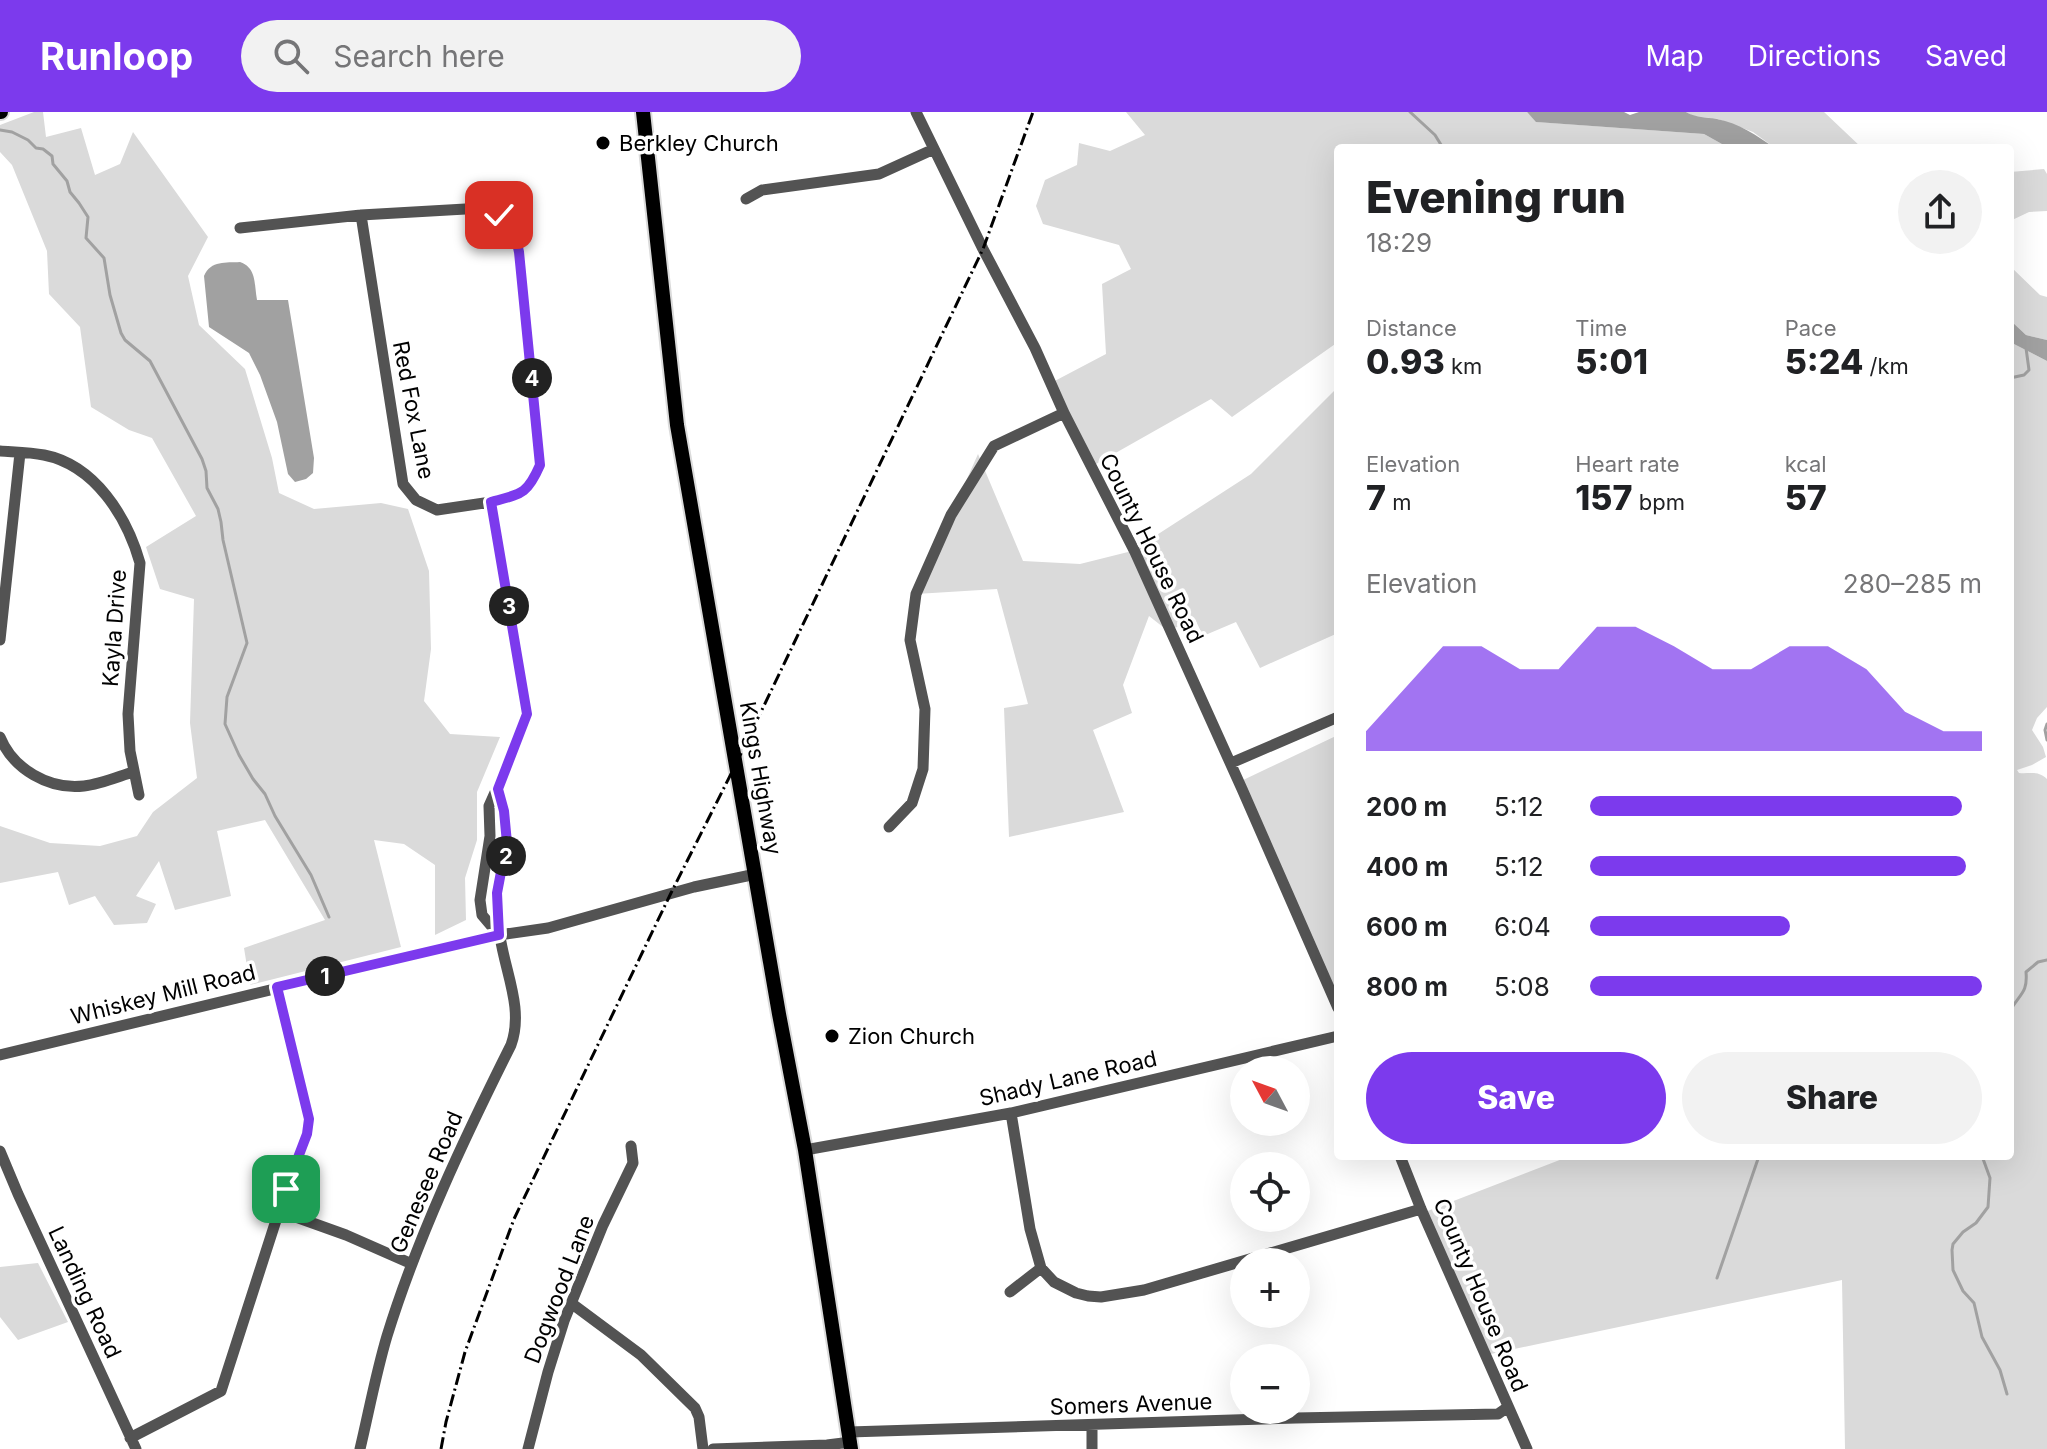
<!DOCTYPE html>
<meta charset="utf-8">
<style>
:root{--surface:#fff;--page:#f2f2f2;--text:#202124;--muted:#757577;--accent:#7c3aed}
body{margin:0;font-family:Inter,sans-serif;background:var(--page);color:var(--text);height:100vh;display:flex;flex-direction:column;font-size:30px;white-space:nowrap}
*{box-sizing:border-box;margin:0}
p{font-size:26px;color:var(--muted)}
.icon{flex:none;width:44px;height:44px;fill:none;stroke:currentColor;stroke-width:2;stroke-linecap:round;stroke-linejoin:round}
.map{position:relative;flex:1;overflow:hidden}
.panel{position:absolute;left:1334px;top:32px;width:680px;height:1016px;display:flex;flex-direction:column;background:var(--surface);border-radius:8px;box-shadow:0 8px 32px #0002}
.panel>*{flex:none}
.needle{width:52px;rotate:311deg}
.controls{position:absolute;left:1230px;top:944px;display:grid;gap:16px}
.controls a{display:grid;place-items:center;width:80px;height:80px;border-radius:50%;background:var(--surface);box-shadow:0 8px 32px #0002;font-size:40px}
.pin{position:absolute;display:grid;place-items:center;width:68px;height:68px;color:#fff;margin:-34px;border-radius:16px;box-shadow:0 4px 12px #0006}
.km{position:absolute;width:40px;height:40px;margin:-20px;border-radius:50%;background:#222;color:#fff;font-size:22px;line-height:40px;text-align:center}
.round{display:grid;place-items:center;flex:none;width:84px;height:84px;border-radius:42px;background:var(--page)}
.summary{display:flex;align-items:center;justify-content:space-between;height:136px;padding:0 32px}
h1{font-size:44px;font-weight:800;line-height:60px}
.metrics{display:grid;grid-template-columns:repeat(3,1fr);gap:12px;height:136px;padding:8px 32px}
.metrics div{display:grid;align-content:center}
.metrics b{font-size:34px;font-weight:800}
.metrics small{font-size:22px;font-weight:400}
.metrics p{font-size:22px}
.chart{height:224px;padding:16px 32px}
.chart p{display:flex;justify-content:space-between}
.chart svg{width:100%;height:144px;margin-top:8px;fill:var(--accent);opacity:.7}
.primary-button{display:flex;gap:16px;margin-top:auto;padding:16px 32px}
.primary-button a{flex:1;height:92px;border-radius:48px;background:var(--accent);color:#fff;font-size:32px;font-weight:800;line-height:92px;text-align:center}
.primary-button a+a{background:var(--page);color:var(--text)}
ul{padding:0 32px;list-style:none;font-size:26px}
li{display:grid;grid-template-columns:128px 96px 1fr;align-items:center;height:60px}
li i{height:20px;border-radius:10px;background:var(--accent)}
header{display:flex;align-items:center;gap:48px;box-sizing:border-box;height:112px;padding:0 40px;background:var(--accent);color:#fff}
header strong{font-size:38px}
nav{display:flex;gap:44px;margin-inline-start:auto;font-size:28px}
.search{width:560px;height:72px;background:var(--page);display:flex;align-items:center;gap:20px;box-sizing:border-box;padding:0 28px;border-radius:44px;color:var(--muted);font-size:30px}
.map>svg:first-child{display:block}
</style>
<header>
<strong>Runloop</strong>
<div class="search"><svg class="icon" aria-label="search" viewBox="0 0 24 24"><circle cx="10" cy="10" r="6"/><path d="M15 15l6 6"/></svg>Search here</div>
<nav><a>Map</a><a>Directions</a><a>Saved</a></nav>
</header>
<div class="map">
<svg width="2047" height="1337" viewBox="0 0 2047 1337">
<rect width="100%" height="100%" fill="#fff"/>
<path fill="#dadada" d="M34 0H43L46 25 81 16 95 63 120 52 133 20 208 125 188 164 199 213 245 257 272 346 279 381 314 397 381 391 408 397 429 459 431 537 424 589 450 622 500 625 477 680V728L465 766 466 808 435 823V753L404 732 374 728 401 835 250 873 244 836 325 808 265 708 217 719 231 784 175 798 159 749 136 784 156 792 147 811 114 813 95 784 69 793 58 760 0 771V714L50 731 100 734 137 724 153 700 197 666 190 611 194 487 160 477 146 435 196 404 152 326 129 318 91 295 80 215 49 182 47 139 12 53 0 40V13Z
M1126 0H1527L1537 10 1704 22 1729 36H1338V230L1232 305 1211 287 1089 356 1049 272 1106 242 1102 172 1131 157 1119 133 1043 112 1036 94 1045 68 1077 53 1079 31 1110 39 1145 23Z
M1686 0H1824L1862 36H1775L1753 20 1718 7 1693 4Z
M2044 57 2047 62V99L2029 100 2010 109V60Z
M2010 154 2040 183 2047 185V228L2026 223 2010 208Z
M2010 230 2047 249V595L2037 606 2032 618 2043 635 2046 645 2032 653 2017 658 2019 661C2030 662 2038 658 2047 667V1337H1845L1842 1168 1486 1243 1425 1100 1570 1044H2010Z
M1338 275V521L1260 556 1236 510 1203 524 1195 507 1168 519 1149 504 1123 573 1132 601 1093 618 1124 700 1009 725 1004 596 1028 592 997 477 916 482 978 342 1023 449 1080 452 1132 439 1251 362Z
M1338 623V901L1239 670Z
M38 1151 68 1210 18 1228 0 1205V1155Z"/>
<path fill="#a1a1a1" d="M1527 0H1624L1630 3 1639 0H1686C1696 6 1706 5 1717 7 1739 11 1757 24 1775 36H1729L1704 22 1536 10Z
M240 150C257 156 254 172 257 188H288L314 346 313 361 306 367 295 370 288 362 277 310 260 263 249 241 209 215 204 164C211 148 226 151 240 150Z
M2010 208 2026 223 2047 228V249L2010 230Z"/>
<g fill="none" stroke-linecap="round" stroke-linejoin="round">
<path stroke="#a1a1a1" stroke-width="3" d="M1410 0 1435 23 1443 36
M0 18 12 20 28 28 36 36 43 37 52 44 53 52 67 69 70 80 79 91 88 105 86 126 104 146 110 183 121 221 125 228 150 249 202 347 206 359 207 376 218 397 221 410 223 428 247 531 227 585 225 612 239 643 253 667 265 682 275 704 311 763 329 805
M2010 266 2024 263 2029 258 2026 236
M2047 612 2045 618 2047 628
M2010 899C2019 882 2028 882 2026 860L2038 850 2047 848
M1982 1044 1990 1066 1988 1095 1976 1111 1963 1120 1953 1132 1952 1138 1953 1158 1963 1179 1974 1191 1982 1225 2000 1258 2007 1282
M1717 1166 1759 1044"/>
<g stroke="#dbdbdb" stroke-width="18">
<path id="major" d="M0 0H1
M643 0 677 313 779 902 805 1038 851 1337"/>
</g>
<path stroke="#535353" stroke-width="11" d="M916 0 983 137 1035 236 1064 301 1135 440 1242 677 1338 896
M746 87 762 78 879 62 934 37
M483 96C510 105 513 114 519 140L540 353 532 371 519 382 491 390 437 398 416 388 403 372 361 103Z
M240 116 361 103
M0 339C14 340 30 340 44 343 95 353 127 405 140 451L128 602 130 639 139 683
M491 390 527 602 514 638 489 694 490 724 480 788 482 803 499 823
M0 528 20 341
M0 625C13 657 49 678 84 674 100 672 117 665 133 660
M1231 651 1338 605
M889 715 912 691 923 657 925 597 910 528 916 482 951 403 994 334 1064 301
M0 943 499 823 548 816 694 775 756 762
M1011 1001 1030 1117 1041 1156 1054 1170 1076 1181 1088 1184 1101 1185 1144 1178 1421 1097
M805 1038 1011 1001 1338 924
M0 1039 18 1082 136 1337
M1400 1044 1421 1097 1527 1337
M279 1099 346 1123 412 1152
M1010 1180 1041 1156
M571 1191 641 1243 695 1296 699 1305 703 1337
M1092 1313V1337
M849 1320 1296 1306 1498 1302 1508 1295
M130 1326 221 1279 279 1099 307 1022 309 1007 307 997 277 875
M360 1337C369 1299 376 1261 387 1224 418 1124 464 1027 511 933 524 897 505 860 500 824 498 810 496 794 497 780 498 768 504 756 506 744 510 723 506 697 498 677
M528 1337 548 1260 564 1209 603 1113 633 1051 631 1034
M713 1337 827 1333 851 1330"/>
<use href="#major" stroke="#000" stroke-width="14"/>
<path stroke="#000" stroke-width="3" stroke-dasharray="12 4 2 4" stroke-linecap="butt" d="M441 1337 446 1310 465 1240 514 1107 671 781 736 652 983 137 1033 0"/>
</g>
<g fill="none" stroke-linecap="round" stroke-linejoin="round">
<g stroke="#fff" stroke-width="16">
<path id="route" d="M286 1077 307 1022 309 1007 277 875 499 823 497 781 501 760 506 745 507 731 504 699 498 677 527 602 491 390C521 382 527 383 540 353L519 140C515 123 515 114 499 103"/>
</g>
<use href="#route" stroke="#7c3aed" stroke-width="10"/>
</g>
<g fill="#000" stroke="#fff" stroke-width="3">
<circle cx="603" cy="31" r="8"/>
<circle cx="832" cy="924" r="8"/>
</g>
<g text-anchor="middle" dominant-baseline="central" stroke-width="7" stroke-linejoin="round" paint-order="stroke">
<g font-size="22" fill="#000" stroke="#fff" text-anchor="start">
<text x="619" y="31">Berkley Church</text>
<text x="848" y="924">Zion Church</text>
</g>
<g font-size="22" fill="#000" stroke="#fff">
<text transform="translate(414 298) rotate(79)">Red Fox Lane</text>
<text transform="translate(1152 436) rotate(64)">County House Road</text>
<text transform="translate(114 516) rotate(-86)">Kayla Drive</text>
<text transform="translate(761 666) rotate(80)">Kings Highway</text>
<text transform="translate(163 882) rotate(-14)">Whiskey Mill Road</text>
<text transform="translate(1068 966) rotate(-13)">Shady Lane Road</text>
<text transform="translate(426 1070) rotate(-67)">Genesee Road</text>
<text transform="translate(559 1177) rotate(-69)">Dogwood Lane</text>
<text transform="translate(85 1180) rotate(65)">Landing Road</text>
<text transform="translate(1481 1183) rotate(67)">County House Road</text>
<text transform="translate(1131 1292) rotate(-2)">Somers Avenue</text>
</g>
</g>
</svg>
<div class="controls">
<a><svg class="needle" viewBox="-14 -14 28 28"><path d="M0-13l5 13h-10z" fill="#e53935"/><path d="M0 13l5-13h-10z" fill="#757577"/></svg></a>
<a><svg class="icon" aria-label="locate" viewBox="0 0 24 24"><circle cx="12" cy="12" r="6"/><path d="M12 2v4M12 18v4M2 12h4M18 12h4"/></svg></a>
<a>+</a>
<a>−</a>
</div>
<div class="pin" style="left:286px;top:1077px;background:#1e9e55"><svg class="icon" aria-label="arrive" viewBox="0 0 24 24"><path d="M6 21V4h12l-3 4 3 4H6"/></svg></div>
<div class="pin" style="left:499px;top:103px;background:#d93025"><svg class="icon" aria-label="check" viewBox="0 0 24 24"><path d="M5 12l5 5 9-10"/></svg></div>
<b class="km" style="left:325px;top:864px">1</b>
<b class="km" style="left:506px;top:744px">2</b>
<b class="km" style="left:509px;top:494px">3</b>
<b class="km" style="left:532px;top:266px">4</b>
<section class="panel">
<div class="summary"><div><h1>Evening run</h1><p>18:29</p></div><a class="round"><svg class="icon" aria-label="share" viewBox="0 0 24 24"><path d="M12 15V3M7 8l5-5 5 5M5 13v7h14v-7"/></svg></a></div>
<div class="metrics">
<div><p>Distance</p><b>0.93<small> km</small></b></div>
<div><p>Time</p><b>5:01</b></div>
<div><p>Pace</p><b>5:24<small> /km</small></b></div>
</div>
<div class="metrics">
<div><p>Elevation</p><b>7<small> m</small></b></div>
<div><p>Heart rate</p><b>157<small> bpm</small></b></div>
<div><p>kcal</p><b>57</b></div>
</div>
<div class="chart"><p><span>Elevation</span>280–285 m</p>
<svg viewBox="0 0 160 44" preserveAspectRatio="none"><path d="M0 44V38L10 25L20 12L30 12L40 19L50 19L60 6L70 6L80 12L90 19L100 19L110 12L120 12L130 19L140 32L150 38L160 38V44z"/></svg>
</div>
<ul>
<li><b>200 m</b>5:12<i style="width:95%"></i></li>
<li><b>400 m</b>5:12<i style="width:96%"></i></li>
<li><b>600 m</b>6:04<i style="width:51%"></i></li>
<li><b>800 m</b>5:08<i style="width:100%"></i></li>
</ul>
<div class="primary-button"><a>Save</a><a>Share</a></div>
</section>
</div>
